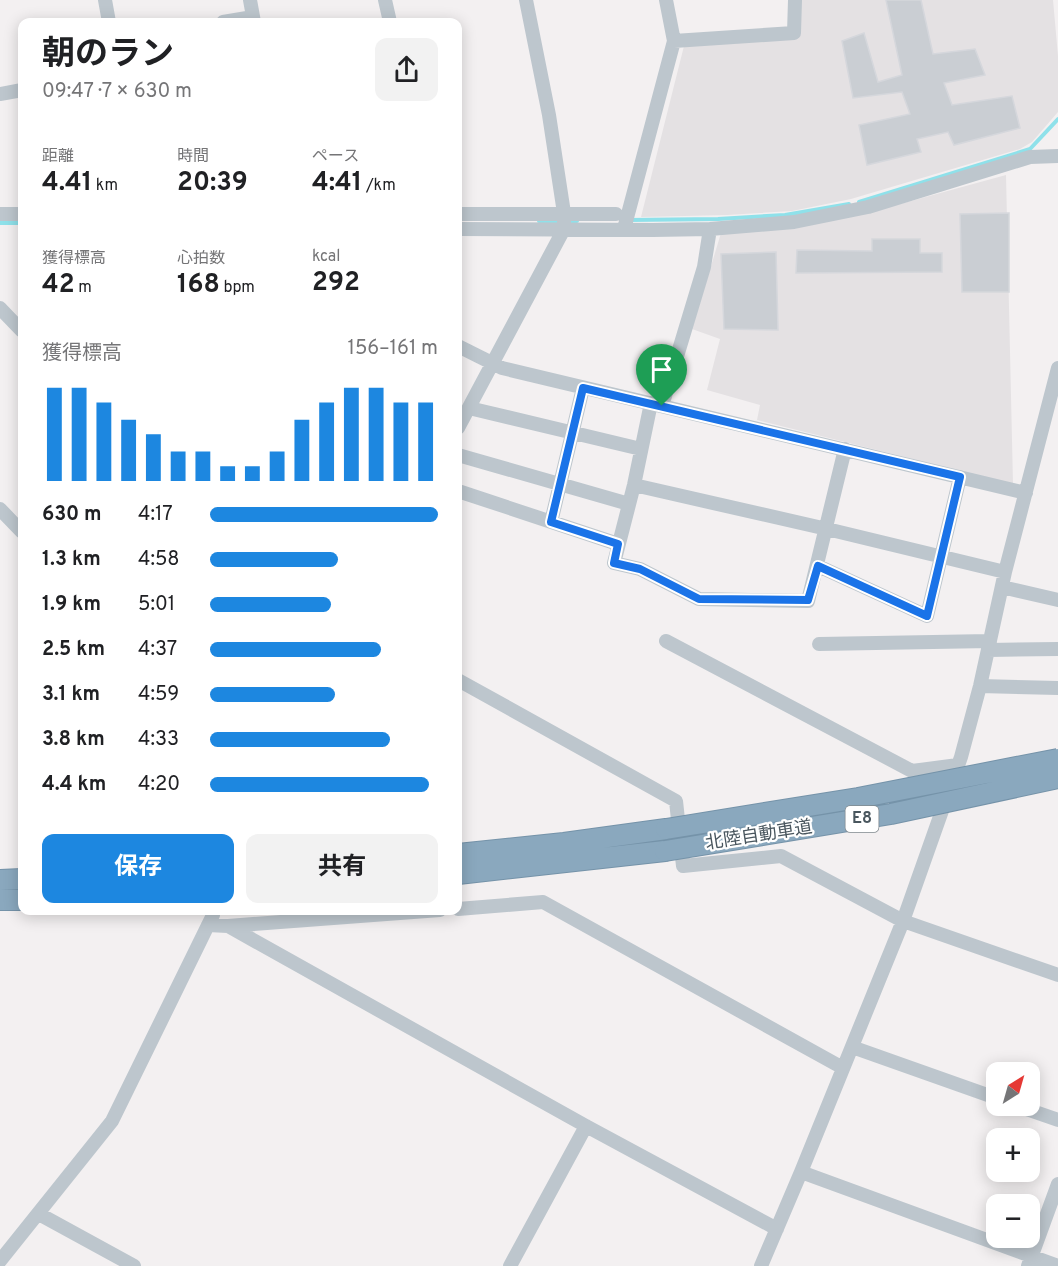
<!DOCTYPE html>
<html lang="ja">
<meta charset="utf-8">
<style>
:root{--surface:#fff;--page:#f2f2f2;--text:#202124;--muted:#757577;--accent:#1d87e0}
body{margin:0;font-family:Overpass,"Noto Sans JP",sans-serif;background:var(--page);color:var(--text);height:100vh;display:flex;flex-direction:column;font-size:22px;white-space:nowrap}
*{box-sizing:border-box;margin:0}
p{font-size:20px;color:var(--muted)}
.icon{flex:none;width:33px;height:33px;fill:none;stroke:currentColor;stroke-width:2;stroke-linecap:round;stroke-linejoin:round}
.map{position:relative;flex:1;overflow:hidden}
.panel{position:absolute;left:18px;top:18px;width:444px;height:897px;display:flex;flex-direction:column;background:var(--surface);border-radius:12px;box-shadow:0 3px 15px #0003}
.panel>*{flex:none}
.needle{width:39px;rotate:37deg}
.fabs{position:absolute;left:986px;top:1062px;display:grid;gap:12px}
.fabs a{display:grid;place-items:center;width:54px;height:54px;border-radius:12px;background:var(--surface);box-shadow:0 3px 15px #0003;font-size:30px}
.pin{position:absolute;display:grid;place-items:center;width:51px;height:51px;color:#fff;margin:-62px -26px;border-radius:50% 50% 50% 0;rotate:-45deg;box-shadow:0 0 6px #0007}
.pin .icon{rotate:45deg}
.round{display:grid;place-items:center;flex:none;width:63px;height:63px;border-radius:12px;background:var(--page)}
.overview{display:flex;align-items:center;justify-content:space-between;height:102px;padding:0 24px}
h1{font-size:33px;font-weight:700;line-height:45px}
.metrics{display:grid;grid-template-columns:repeat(3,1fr);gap:9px;height:102px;padding:6px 24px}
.metrics div{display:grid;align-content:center}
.metrics b{font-size:26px;font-weight:700}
.metrics small{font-size:16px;font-weight:400}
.metrics p{font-size:16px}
.chart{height:168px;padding:12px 24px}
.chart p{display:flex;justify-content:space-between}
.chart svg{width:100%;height:108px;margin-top:6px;stroke:var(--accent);stroke-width:6}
.action{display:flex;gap:12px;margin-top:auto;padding:12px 24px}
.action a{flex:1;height:69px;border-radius:12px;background:var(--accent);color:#fff;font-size:24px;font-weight:700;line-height:69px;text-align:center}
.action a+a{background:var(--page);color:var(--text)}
ul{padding:0 24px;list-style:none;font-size:20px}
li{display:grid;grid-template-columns:96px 72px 1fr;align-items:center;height:45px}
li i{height:15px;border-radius:8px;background:var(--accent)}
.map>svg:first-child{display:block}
</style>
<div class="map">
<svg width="1058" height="1266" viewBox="0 0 1058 1266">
<rect width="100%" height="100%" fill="#f3f0f1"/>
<path fill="#e4e1e3" d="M800 0H1053L1058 56V112L1032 142 1020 149 851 199 792 211 727 215 641 217 684 46 798 36Z
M1006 175 1013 484 757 420 760 405 707 390 720 339 692 329 721 233 878 210Z"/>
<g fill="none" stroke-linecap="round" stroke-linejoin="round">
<path stroke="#8fe1ea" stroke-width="4" d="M859 202 1030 149 1058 119
M629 220 718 219 785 215 849 204
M539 221H577
M0 223H22"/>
</g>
<path fill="#caced3" stroke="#d5d7dc" stroke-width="1.5" d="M886 0H921L933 54 975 49 985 75 944 83 952 105 1012 96 1020 128 954 145 948 132 917 139 921 152 867 165 859 125 910 114 902 92 853 98 842 41 864 33 878 82 902 75Z
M1009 213V292H962L960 214Z
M872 239H920V253H942V272L796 273 797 250 872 251Z
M776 252 778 330 724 329 721 254Z"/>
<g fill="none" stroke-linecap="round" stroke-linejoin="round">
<g stroke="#7593a9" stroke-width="22">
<path id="highway" d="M458 854 564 843 666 829
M458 874 665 851
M0 880 22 879
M0 900H22"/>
</g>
<path stroke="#bdc6cd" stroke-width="14" d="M105 0 109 22
M250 0 254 22
M385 0 390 22
M223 22 253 17
M674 41 794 33 795 0
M0 94 22 90
M0 214H22
M458 214H616
M458 229 653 230 710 229 794 222 868 207 1030 157 1058 156
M624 229 674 41 666 0
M0 308 22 331
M458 346 502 368 1026 493
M651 403 634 485 614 563 640 569 699 599 808 601 845 449
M662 406 704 267 710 229
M469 408 641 449
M458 428 564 229V213L549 115 526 0
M458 455 629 504
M634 485 827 529 1005 572
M458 491 618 544
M0 509 22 532
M551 522 583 388
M818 566 927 616 960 477
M1002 587 1058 600
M666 641 912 771 958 765
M819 644 990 641
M988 650 1058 649
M458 680 676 801 683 866 781 856 903 921 1058 975
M980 686 1058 688
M458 909 543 902 843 1068
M208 925 228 926 440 910
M228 926 586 1126 777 1229
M852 1047 996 1098
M1018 1106 1058 1120
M801 1172 1058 1266
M39 1214 134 1266
M0 1261 112 1121 213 915
M510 1266 586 1126
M761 1266 801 1172 903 921 961 757 980 686 1005 572 1058 368
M1028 1266 1058 1184"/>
<use href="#highway" stroke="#8aa8be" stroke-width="20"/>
<g stroke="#7593a9" stroke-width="22" stroke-linecap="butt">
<path id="highway-bridge" d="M666 829 858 798 1058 759
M665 851 891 814 1058 778"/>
</g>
<use href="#highway-bridge" stroke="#8aa8be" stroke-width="20"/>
</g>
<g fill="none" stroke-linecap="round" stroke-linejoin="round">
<g stroke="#fff" stroke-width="12">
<path id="route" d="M583 388 960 477 927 616 818 566 808 600 699 599 640 569 614 563 618 544 551 522Z"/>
</g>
<use href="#route" stroke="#1a73e8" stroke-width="8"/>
</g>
<g text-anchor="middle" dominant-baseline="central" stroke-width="4.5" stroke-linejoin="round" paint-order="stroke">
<rect fill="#fff" stroke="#80898e" stroke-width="1.5" x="845.5" y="806" width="33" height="26" rx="4.5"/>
<g font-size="16" font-weight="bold" fill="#49565e">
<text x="862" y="819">E8</text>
</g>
<g font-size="18" fill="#49565e" stroke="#fff">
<text transform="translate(759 836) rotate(-9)">北陸自動車道</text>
</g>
</g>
</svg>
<div class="fabs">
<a><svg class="needle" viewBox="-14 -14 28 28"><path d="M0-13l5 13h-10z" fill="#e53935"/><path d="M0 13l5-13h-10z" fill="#757577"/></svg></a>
<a>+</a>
<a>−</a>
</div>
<div class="pin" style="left:662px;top:406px;background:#1e9e55"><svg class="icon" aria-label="arrive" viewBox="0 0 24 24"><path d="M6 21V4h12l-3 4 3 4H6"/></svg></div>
<section class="panel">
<div class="overview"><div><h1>朝のラン</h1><p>09:47 · 7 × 630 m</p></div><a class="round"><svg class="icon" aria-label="share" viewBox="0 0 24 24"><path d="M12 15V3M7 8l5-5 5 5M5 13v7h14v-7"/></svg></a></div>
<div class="metrics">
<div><p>距離</p><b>4.41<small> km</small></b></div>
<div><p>時間</p><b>20:39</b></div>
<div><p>ペース</p><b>4:41<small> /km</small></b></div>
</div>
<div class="metrics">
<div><p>獲得標高</p><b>42<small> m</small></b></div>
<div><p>心拍数</p><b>168<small> bpm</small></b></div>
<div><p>kcal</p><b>292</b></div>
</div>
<div class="chart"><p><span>獲得標高</span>156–161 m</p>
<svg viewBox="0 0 160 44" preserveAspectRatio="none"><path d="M5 44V6M15 44V6M25 44V12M35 44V19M45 44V25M55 44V32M65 44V32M75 44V38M85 44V38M95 44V32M105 44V19M115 44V12M125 44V6M135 44V6M145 44V12M155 44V12"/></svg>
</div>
<ul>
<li><b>630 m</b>4:17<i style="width:100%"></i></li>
<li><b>1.3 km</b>4:58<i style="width:56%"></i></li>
<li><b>1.9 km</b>5:01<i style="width:53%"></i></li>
<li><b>2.5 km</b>4:37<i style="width:75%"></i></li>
<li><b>3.1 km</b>4:59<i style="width:55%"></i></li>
<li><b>3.8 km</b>4:33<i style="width:79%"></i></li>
<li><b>4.4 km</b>4:20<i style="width:96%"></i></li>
</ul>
<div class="action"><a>保存</a><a>共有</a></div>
</section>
</div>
